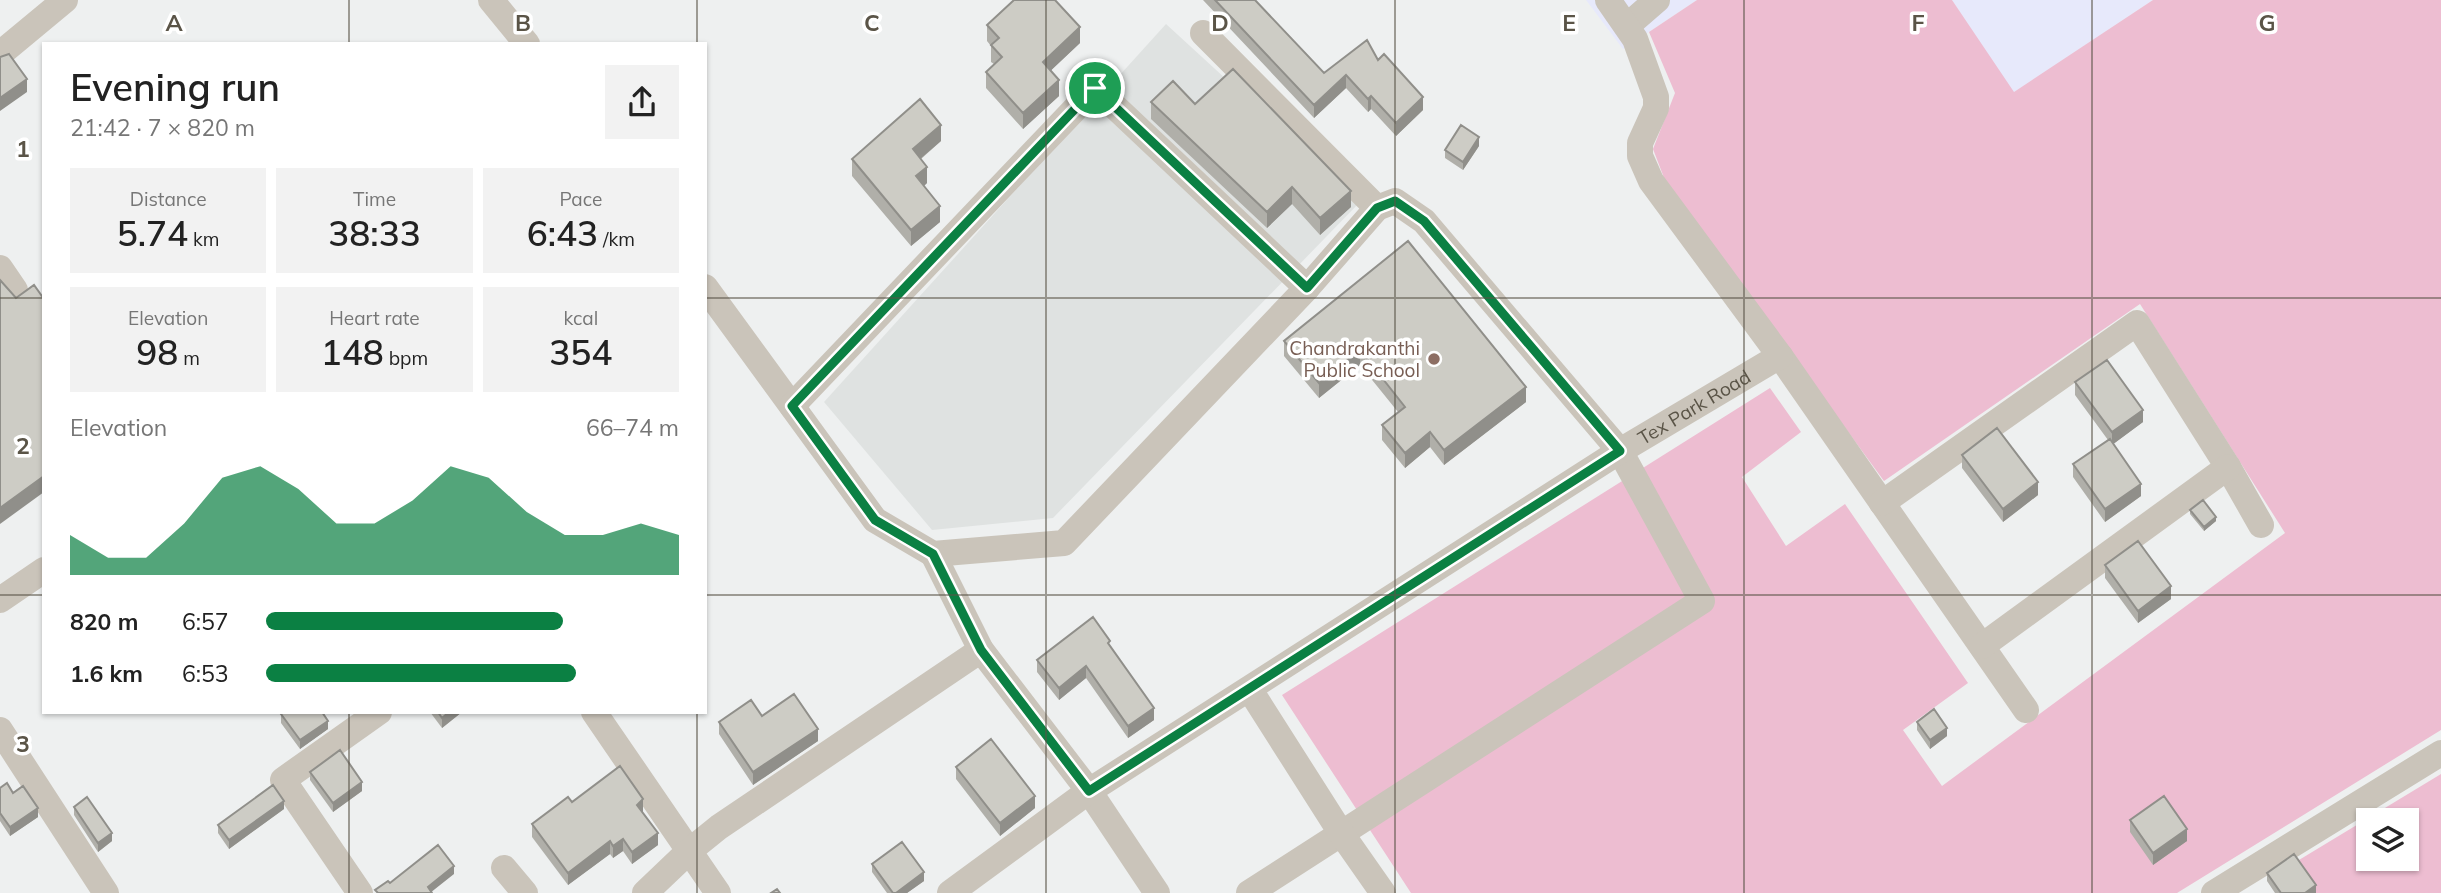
<!DOCTYPE html>
<meta charset="utf-8">
<style>
:root{--surface:#fff;--page:#f2f2f2;--text:#222;--muted:#767676;--accent:#0b8043}
body{margin:0;font-family:Mulish,sans-serif;background:var(--page);color:var(--text);height:100vh;display:flex;flex-direction:column;font-size:26px;white-space:nowrap}
*{box-sizing:border-box;margin:0}
p{font-size:23px;color:var(--muted)}
.icon{flex:none;width:38px;height:38px;fill:none;stroke:currentColor;stroke-width:2;stroke-linecap:round;stroke-linejoin:round}
.map{position:relative;flex:1;overflow:hidden}
.side{position:absolute;left:42px;top:42px;width:665px;height:672px;display:flex;flex-direction:column;background:var(--surface);border-radius:0px;box-shadow:0 2px 5px #0004}
.side>*{flex:none}
.buttons{position:absolute;left:2356px;top:808px;display:grid;gap:14px}
.buttons a{display:grid;place-items:center;width:63px;height:63px;border-radius:0px;background:var(--surface);box-shadow:0 2px 5px #0004;font-size:35px}
.pin{position:absolute;display:grid;place-items:center;width:60px;height:60px;color:#fff;margin:-30px;border:4px solid #fff;border-radius:50%;box-shadow:0 2px 7px #0007}
.round{display:grid;place-items:center;flex:none;width:74px;height:74px;border-radius:0px;background:var(--page)}
.overview{display:flex;align-items:center;justify-content:space-between;height:119px;padding:0 28px}
h1{font-size:38px;font-weight:600;line-height:52px}
.metrics{display:grid;grid-template-columns:repeat(3,1fr);gap:10px;height:119px;padding:7px 28px}
.metrics div{display:grid;align-content:center;border-radius:0px;background:var(--page);text-align:center}
.metrics b{font-size:35px;font-weight:600}
.metrics small{font-size:19px;font-weight:400}
.metrics p{font-size:19px}
.chart{height:196px;padding:14px 28px}
.chart p{display:flex;justify-content:space-between}
.chart svg{width:100%;height:126px;margin-top:7px;fill:var(--accent);opacity:.7}
ul{padding:0 28px;list-style:none;font-size:23px}
li{display:grid;grid-template-columns:112px 84px 1fr;align-items:center;height:52px}
li i{height:18px;border-radius:9px;background:var(--accent)}
.map>svg:first-child{display:block}
</style>
<div class="map">
<svg width="2441" height="893" viewBox="0 0 2441 893">
<rect width="100%" height="100%" fill="#eef0f0"/>
<path fill="#e7e9fb" d="M1586 0H1697L1623 49Z
M1952 0H2153L2013 93Z"/>
<path fill="#dfe2e1" d="M1166 24 1360 202 1053 518 932 530 824 402Z"/>
<path fill="#edbdd1" fill-rule="evenodd" d="M1697 0H1952L2014 92 2153 0H2441V730L2177 893H1411L1282 695 1770 388 1801 432 1742 477 1786 546 1845 504 1968 683 1903 730 1942 786 2285 533 2140 304 1884 481 1666 183 1653 149 1675 93 1649 32Z
M2441 774V893H2314L2294 863ZM2368 821H2406V859H2368Z"/>
<g fill="none" stroke-linecap="round" stroke-linejoin="round">
<g stroke="#cac4ba" stroke-width="26">
<path d="M491 0 527 44"/>
<path d="M1627 26 1657 0"/>
<path d="M1203 33 1377 208"/>
<path d="M0 54 65 0"/>
<path d="M0 268 15 290"/>
<path d="M705 287 875 520 933 554 1064 543 1307 288 1377 208 1395 201 1424 221 1620 451 1702 601 1249 893"/>
<path d="M1780 356 2026 710"/>
<path d="M792 406 1095 88 1307 288"/>
<path d="M1882 503 2137 323 2228 467 2261 525"/>
<path d="M933 554 981 650 1089 791 1157 893"/>
<path d="M0 600 44 570"/>
<path d="M1982 646 2228 467"/>
<path d="M1250 690 1341 833 1383 893"/>
<path d="M594 712 718 893"/>
<path d="M0 730 106 893"/>
<path d="M504 868 525 893"/>
<path d="M360 893 283 780 379 712"/>
<path d="M645 893 688 852 719 827 981 650"/>
<path id="s1" d="M950 893 1089 791 1620 451 1780 356 1651 181 1640 156V143L1656 108V97L1635 39 1608 0"/>
<path d="M2214 893 2441 753"/>
</g>
</g>
<path fill="#b0afa9" d="M1203 0H1255L1324 73 1378 60 1423 110 1396 136 1371 109 1368 112 1346 88 1314 118Z
M987 25 1080 43 1051 70 1059 96 1023 129 986 88V72L994 64 991 62V46L987 41Z
M1151 102 1195 104 1351 207 1320 235 1292 204 1267 228 1151 119Z
M941 141 921 159 927 183 924 186 940 222 911 246 852 176V159Z
M1479 146 1463 170 1445 158V150Z
M1408 241 1526 402 1444 465 1430 447 1405 468 1382 440V425L1398 412 1360 365 1319 398 1284 356V341Z
M2075 382 2143 422 2113 444 2141 496 2105 522 2073 477V464L2108 440 2075 395Z
M1962 455 2038 495 2003 522 1962 468Z
M2190 510 2216 521 2204 531 2190 514Z
M2105 565 2171 599 2138 623 2105 578Z
M1110 646 1154 720 1128 738 1086 678 1059 700 1037 672V660Z
M430 712H462L442 728Z
M281 714 328 729 300 749 281 723Z
M762 716 818 741 753 785 719 734V722Z
M1917 722 1947 736 1930 749 1917 730Z
M956 767 1035 808 1000 836 956 779Z
M310 772 362 791 333 812 310 780Z
M0 788 38 817 10 836 0 821Z
M572 802 643 812V813L658 845 632 864 623 851 613 858 610 854 568 885 532 837V824Z
M74 807 112 841 98 852 74 815Z
M284 809 229 849 218 833V825Z
M2130 820 2187 841 2153 865 2130 832Z
M872 864 924 881 907 893H887L872 872Z
M2267 873 2316 893H2275L2267 881Z"/>
<path fill="#908f8a" d="M1080 27V43L1043 78V62Z
M1346 75V88L1314 118V105Z
M27 79V92L0 111V98Z
M1059 80V96L1023 129V113Z
M1371 96V109L1368 112V99Z
M1423 97V110L1396 136V123Z
M941 125V141L913 165V149Z
M1479 137V146L1463 170V162Z
M927 167V183L916 193V176Z
M1292 187V204L1267 228V212Z
M1351 191V207L1320 235V218Z
M940 206V222L911 246V230Z
M1360 350V365L1319 398V383Z
M1526 387V402L1444 465V450Z
M2143 410V422L2112 445V432Z
M1430 432V447L1405 468V453Z
M44 476V492L0 524V508Z
M2038 482V495L2003 522V509Z
M2141 484V496L2105 522V509Z
M2216 517V521L2204 531V527Z
M2171 586V599L2138 623V611Z
M1086 666V678L1059 700V688Z
M1154 708V720L1128 738V726Z
M449 712H462L442 728V718Z
M328 721V729L300 749V740Z
M1947 728V736L1930 749V740Z
M818 729V741L753 785V772Z
M362 782V791L333 812V803Z
M1035 796V808L1000 836V823Z
M643 799V812L637 817V805Z
M284 801V809L229 849V840Z
M38 808V817L10 836V827Z
M2187 829V841L2153 865V853Z
M112 833V841L98 852V843Z
M658 833V845L632 864V852Z
M623 839V851L613 858V846Z
M610 841V854L568 885V873Z
M454 866V874L430 893 428 887Z
M924 872V881L907 893H896Z
M2316 885V893H2305Z"/>
<path fill="#cdccc5" stroke="#908f8a" stroke-width="2" d="M1014 0H1055L1080 27 1043 62 1059 80 1023 113 986 72 1002 57 991 45 999 38 987 25Z
M1215 0H1255L1324 73 1367 40 1378 60 1384 54 1423 97 1396 123 1371 96 1368 99 1346 75 1314 105Z
M9 54 27 79 0 98V57Z
M1233 69 1351 191 1320 218 1292 187 1267 212 1151 102 1173 81 1195 104Z
M920 99 941 125 913 149 927 167 916 176 940 206 911 230 852 159Z
M1461 125 1479 137 1463 162 1445 150Z
M1408 241 1526 387 1444 450 1430 432 1405 453 1382 425 1405 407 1360 350 1319 383 1284 341Z
M0 280 16 298 34 285 44 299V476L0 508Z
M2107 360 2143 410 2112 432 2075 382Z
M1997 428 2038 482 2003 509 1962 455Z
M2110 439 2141 484 2105 509 2073 464Z
M2203 500 2216 517 2204 527 2190 510Z
M2138 541 2171 586 2138 611 2105 565Z
M1093 617 1110 641 1108 643 1154 708 1128 726 1086 666 1059 688 1037 660Z
M794 694 818 729 753 772 719 722 751 700 762 716Z
M1934 709 1947 728 1930 740 1917 722Z
M284 712H322L328 721 300 740 281 714Z
M438 712H449L442 718Z
M991 739 1035 796 1000 823 956 767Z
M340 750 362 782 333 803 310 772Z
M620 766 643 799 637 805 658 833 632 852 623 839 613 846 610 841 568 873 532 824 568 797 572 802Z
M7 783 13 793 23 786 38 808 10 827 0 813V788Z
M273 785 284 801 229 840 218 825Z
M2164 796 2187 829 2153 853 2130 820Z
M87 797 112 833 98 843 74 807Z
M902 842 924 872 896 893H893L872 864Z
M438 845 454 866 428 887 432 893H378L375 890 388 881 390 883Z
M2294 854 2316 885 2305 893H2281L2267 873Z
M777 889 780 893H771Z"/>
<g fill="none" stroke-linecap="round" stroke-linejoin="round">
<g stroke="#fff" stroke-width="14">
<path id="route" d="M1095 88 1307 288 1377 208 1395 201 1424 221 1620 451 1089 791 981 650 933 554 875 520 792 406Z"/>
</g>
<use href="#route" stroke="#0b8043" stroke-width="9"/>
</g>
<path fill="none" stroke="#5a5447" stroke-width="2" stroke-opacity="0.55" d="M349 0V44M697 0V44M1046 0V893M1395 0V893M1744 0V893M2092 0V893M0 298H44M705 298H2441M0 595H44M705 595H2441M349 712V893M697 712V893"/>
<circle fill="#8d6e63" stroke="#fff" stroke-width="2.5" cx="1434" cy="359" r="7"/>
<g text-anchor="middle" dominant-baseline="central" stroke-width="7" stroke-linejoin="round" paint-order="stroke">
<g font-size="19" fill="#785e54" stroke="#fff" text-anchor="end">
<text x="1420" y="348">Chandrakanthi<tspan x="1420" dy="22">Public School</tspan></text>
</g>
<g font-size="19" fill="#5a5447" stroke="#fff">
<text stroke="none"><textPath href="#s1" startOffset="889">Tex Park Road</textPath></text>
</g>
</g>
<g font-size="23" text-anchor="middle" font-weight="bold" fill="#5a5447" stroke="#fff" stroke-width="7" stroke-linejoin="round" paint-order="stroke">
<text x="174" y="31">A</text>
<text x="523" y="31">B</text>
<text x="872" y="31">C</text>
<text x="1220" y="31">D</text>
<text x="1569" y="31">E</text>
<text x="1918" y="31">F</text>
<text x="2267" y="31">G</text>
<text x="23" y="157">1</text>
<text x="23" y="454">2</text>
<text x="23" y="752">3</text>
</g>
</svg>
<div class="buttons">
<a><svg class="icon" aria-label="layers" viewBox="0 0 24 24"><path d="M12 4l9 5-9 5-9-5zM3 14l9 5 9-5"/></svg></a>
</div>
<div class="pin" style="left:1095px;top:88px;background:#1e9e55"><svg class="icon" aria-label="arrive" viewBox="0 0 24 24"><path d="M6 21V4h12l-3 4 3 4H6"/></svg></div>
<section class="side">
<div class="overview"><div><h1>Evening run</h1><p>21:42 · 7 × 820 m</p></div><a class="round"><svg class="icon" aria-label="share" viewBox="0 0 24 24"><path d="M12 15V3M7 8l5-5 5 5M5 13v7h14v-7"/></svg></a></div>
<div class="metrics">
<div><p>Distance</p><b>5.74<small> km</small></b></div>
<div><p>Time</p><b>38:33</b></div>
<div><p>Pace</p><b>6:43<small> /km</small></b></div>
</div>
<div class="metrics">
<div><p>Elevation</p><b>98<small> m</small></b></div>
<div><p>Heart rate</p><b>148<small> bpm</small></b></div>
<div><p>kcal</p><b>354</b></div>
</div>
<div class="chart"><p><span>Elevation</span>66–74 m</p>
<svg viewBox="0 0 160 44" preserveAspectRatio="none"><path d="M0 44V30L10 38L20 38L30 26L40 10L50 6L60 14L70 26L80 26L90 18L100 6L110 10L120 22L130 30L140 30L150 26L160 30V44z"/></svg>
</div>
<ul>
<li><b>820 m</b>6:57<i style="width:72%"></i></li>
<li><b>1.6 km</b>6:53<i style="width:75%"></i></li>
</ul>
</section>
</div>
